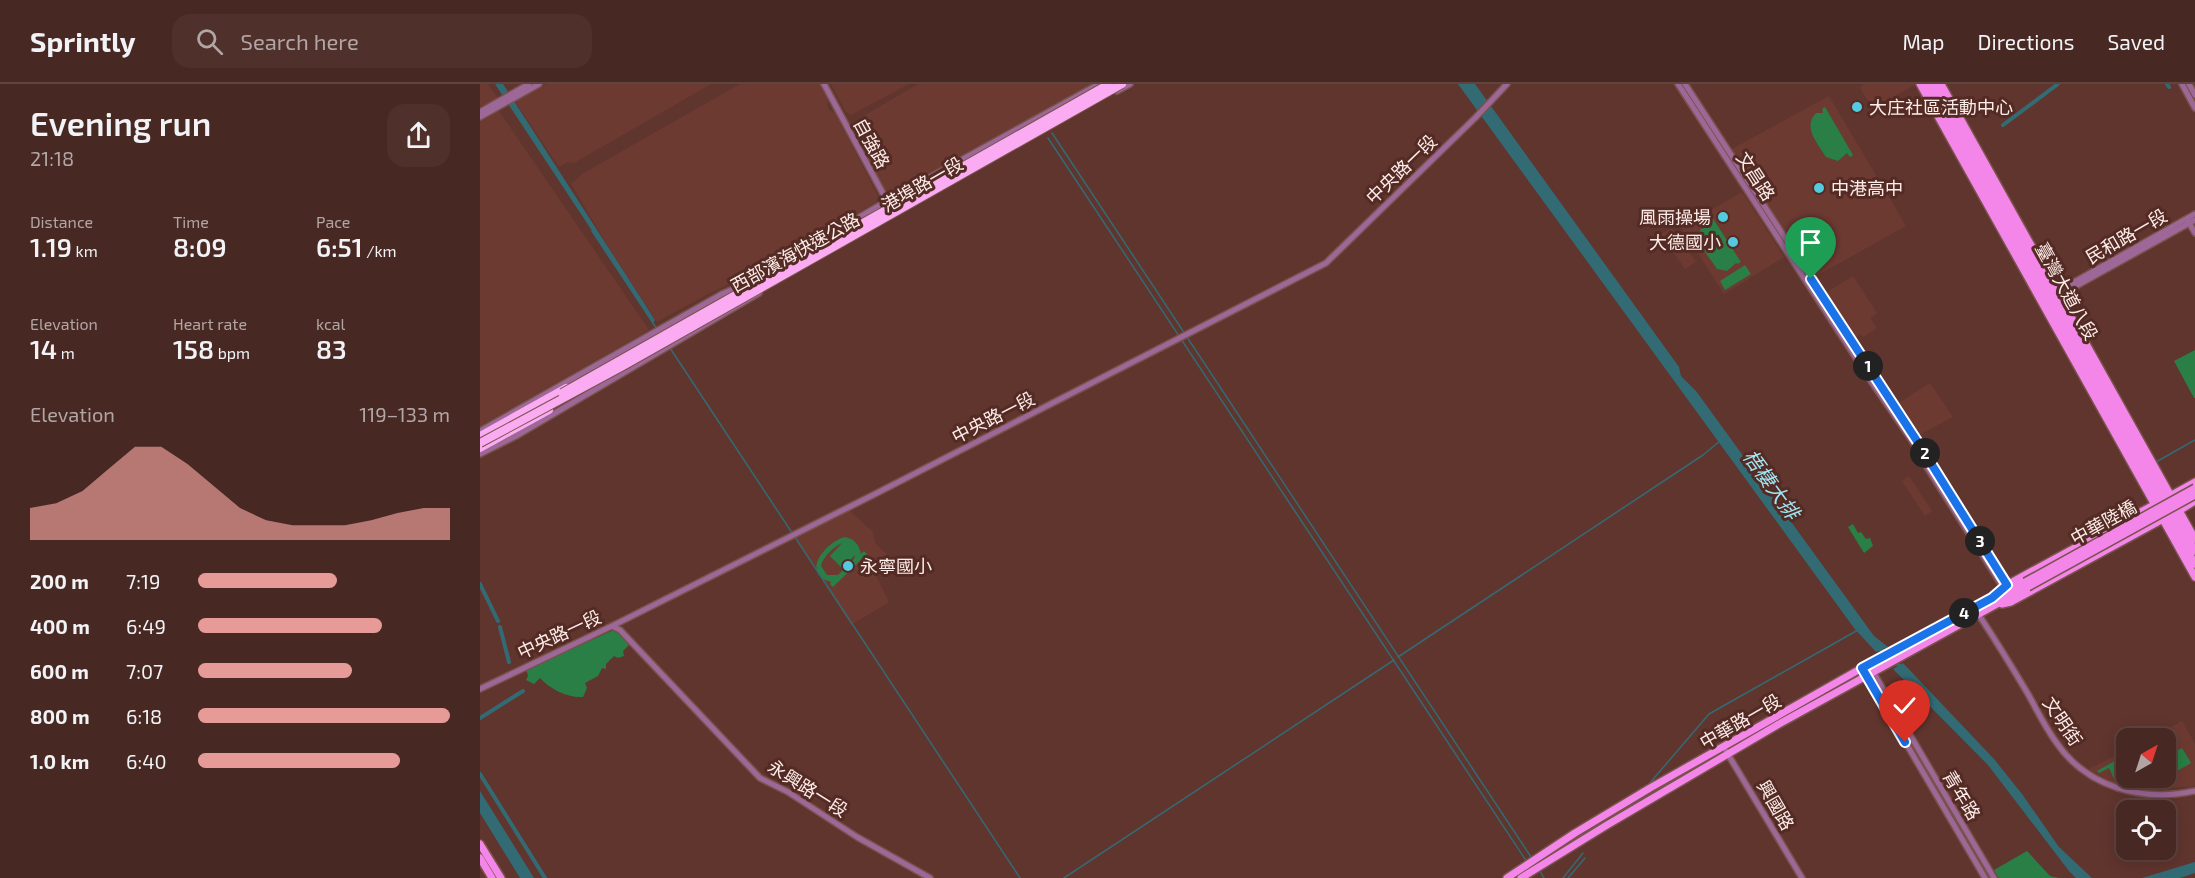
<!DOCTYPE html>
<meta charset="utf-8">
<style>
:root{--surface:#482822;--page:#4f302a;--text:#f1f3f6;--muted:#b1a6a5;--line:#604440;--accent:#e69b98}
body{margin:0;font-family:"Exo 2","Noto Sans TC",sans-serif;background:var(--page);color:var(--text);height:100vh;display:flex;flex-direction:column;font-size:22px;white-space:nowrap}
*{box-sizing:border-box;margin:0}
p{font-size:20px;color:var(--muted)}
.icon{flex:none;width:33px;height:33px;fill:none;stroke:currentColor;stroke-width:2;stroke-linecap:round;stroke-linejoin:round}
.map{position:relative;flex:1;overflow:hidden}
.sheet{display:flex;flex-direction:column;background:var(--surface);width:480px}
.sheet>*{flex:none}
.needle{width:39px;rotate:39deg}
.buttons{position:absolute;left:1636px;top:644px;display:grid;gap:12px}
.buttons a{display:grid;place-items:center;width:60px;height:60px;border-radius:12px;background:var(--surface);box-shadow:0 3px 15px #0003,0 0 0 2px var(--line);font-size:30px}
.pin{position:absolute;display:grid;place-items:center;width:51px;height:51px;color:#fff;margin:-62px -26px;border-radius:50% 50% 50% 0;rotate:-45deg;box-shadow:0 0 6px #0007}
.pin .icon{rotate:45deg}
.km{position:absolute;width:30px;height:30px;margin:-15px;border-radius:50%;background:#222;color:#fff;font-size:16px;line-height:30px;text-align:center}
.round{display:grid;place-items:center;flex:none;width:63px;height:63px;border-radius:18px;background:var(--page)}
.head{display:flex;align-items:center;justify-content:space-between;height:102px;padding:0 30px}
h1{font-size:33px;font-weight:600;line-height:45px}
.figures{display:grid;grid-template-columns:repeat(3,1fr);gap:9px;height:102px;padding:6px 30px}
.figures div{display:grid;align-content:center}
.figures b{font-size:26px;font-weight:600}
.figures small{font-size:16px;font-weight:400}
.figures p{font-size:16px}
.chart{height:168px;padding:12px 30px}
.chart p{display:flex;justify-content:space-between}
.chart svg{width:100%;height:108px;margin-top:6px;fill:var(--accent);opacity:.7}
ul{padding:0 30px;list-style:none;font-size:20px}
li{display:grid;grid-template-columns:96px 72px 1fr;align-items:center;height:45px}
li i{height:15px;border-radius:8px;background:var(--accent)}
header{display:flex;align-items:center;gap:36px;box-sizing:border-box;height:84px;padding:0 30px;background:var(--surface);border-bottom:2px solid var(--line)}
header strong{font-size:28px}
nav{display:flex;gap:33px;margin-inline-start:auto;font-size:21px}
.search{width:420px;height:54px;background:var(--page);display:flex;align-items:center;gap:15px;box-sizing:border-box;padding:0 21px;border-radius:18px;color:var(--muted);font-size:22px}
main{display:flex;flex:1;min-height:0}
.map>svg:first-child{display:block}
</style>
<header>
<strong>Sprintly</strong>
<div class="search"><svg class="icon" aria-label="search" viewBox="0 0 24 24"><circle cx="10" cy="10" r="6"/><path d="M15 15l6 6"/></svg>Search here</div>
<nav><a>Map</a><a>Directions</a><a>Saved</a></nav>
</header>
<main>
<section class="sheet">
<div class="head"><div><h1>Evening run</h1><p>21:18</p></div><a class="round"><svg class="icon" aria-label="share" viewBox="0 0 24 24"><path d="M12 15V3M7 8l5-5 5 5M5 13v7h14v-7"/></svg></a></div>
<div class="figures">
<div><p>Distance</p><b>1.19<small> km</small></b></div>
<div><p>Time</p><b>8:09</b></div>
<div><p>Pace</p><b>6:51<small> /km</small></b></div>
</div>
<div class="figures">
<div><p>Elevation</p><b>14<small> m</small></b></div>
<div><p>Heart rate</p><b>158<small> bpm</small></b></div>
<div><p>kcal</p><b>83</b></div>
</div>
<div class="chart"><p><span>Elevation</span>119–133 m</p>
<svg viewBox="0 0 160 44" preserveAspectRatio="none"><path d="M0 44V31L10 29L20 24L30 15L40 6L50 6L60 13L70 22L80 31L90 36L100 38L110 38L120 38L130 36L140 33L150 31L160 31V44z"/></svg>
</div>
<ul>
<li><b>200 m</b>7:19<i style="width:55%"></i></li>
<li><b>400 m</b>6:49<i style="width:73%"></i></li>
<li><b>600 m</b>7:07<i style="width:61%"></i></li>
<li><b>800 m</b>6:18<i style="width:100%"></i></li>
<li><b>1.0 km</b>6:40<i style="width:80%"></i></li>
</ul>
</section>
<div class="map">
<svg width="1715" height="794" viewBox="0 0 1715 794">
<rect width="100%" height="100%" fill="#60352e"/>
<path fill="#6d3a32" d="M0 0H8L18 14 0 23Z
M67 0H231L94 79 88 78 79 83 35 17Z
M260 0H340L348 14 347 21 349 26 355 29 398 112 396 118 281 185 228 210 177 238 132 169 91 100 102 90Z
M351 0H429L371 31 366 28Z
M438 0H611L414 109 405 106 399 96 372 47V41L375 37Z
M1383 0H1435V1L1413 13 1409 18 1393 25 1380 4Z
M1349 12 1426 142 1331 195 1252 65Z
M19 27 169 246 0 342V38Z
M1262 108 1304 173 1244 210 1201 143Z
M1192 144 1216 178 1205 185 1181 150Z
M1373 192 1397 229 1390 234 1397 244 1383 253 1381 250 1375 254 1347 208Z
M1450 299 1473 333 1437 352 1417 320Z
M1429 392 1452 427 1445 432 1422 397Z
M369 426 393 448 395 459 412 475 395 489 409 518 371 541 315 454Z
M1702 637 1715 660V702L1676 705 1641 703 1609 685 1647 666V693H1686V654H1670Z"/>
<path fill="#297f45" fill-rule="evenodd" d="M1345 23 1373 71 1370 73 1367 69 1358 77 1346 73C1338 60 1322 43 1336 29H1343L1342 25Z
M1230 130 1261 178 1257 180 1256 179 1247 187 1237 185C1230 173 1213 158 1221 145L1231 141 1226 132Z
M1265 181 1271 190 1245 206 1240 197Z
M1715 266V314H1714L1694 277Z
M1373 440 1378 449 1381 448 1386 455 1390 454 1393 462 1384 469 1368 443Z
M365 453C374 455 379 460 381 470L384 467 387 470 353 503 350 500 351 498C320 490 345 458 365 453ZM362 459 350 472 362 484 375 471 374 475 358 491H347L341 482C343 473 353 463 362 459Z
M136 545 149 561 143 567 144 572 138 574 134 572 126 580V585L122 584 118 592 105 599 107 604 103 613C87 614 70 605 60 594L54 600 46 596 48 592 46 585Z
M1702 664 1711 679 1686 693V672Z
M1647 670V693H1655L1641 699 1634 695 1629 684 1619 689 1617 687Z
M1547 767 1570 792 1579 794H1519L1514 786Z"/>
<path fill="#336b75" d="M15 0H23L175 236 173 239Z
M978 0H995L1199 283 1201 292 1216 307 1394 552 1408 563 1396 568 1374 544Z
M1423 579 1514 675 1542 710 1579 763 1612 794H1596L1589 787 1508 681 1413 585Z
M0 707 54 794H40L0 729Z
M1715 778V789L1700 794H1662Z"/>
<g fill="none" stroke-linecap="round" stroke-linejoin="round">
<path stroke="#336b75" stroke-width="1.5" d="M572 49 1051 773
M568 54 1047 778
M112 147 177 245
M190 264 540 794
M1676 378 1715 356
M918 573 1223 371 1240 357
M1169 700 1229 630 1378 546
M1060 787 1064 794
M584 794 914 576
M1083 794 1103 769
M1088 794 1105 774"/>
<path stroke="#336b75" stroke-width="4" d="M1687 0 1689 3
M1523 41 1578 0
M0 500 18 537
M20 543 29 578
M1398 563 1422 584
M0 634 43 607
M0 690 65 794"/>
<g stroke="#79524c" stroke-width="8">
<path id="minor" d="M344 0 407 117
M1198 0 1391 297 1433 358 1445 380 1523 503
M1205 0 1437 357 1528 501
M1702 0 1715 24
M1709 0 1715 11
M637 7 650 0
M0 28 49 0
M0 33 59 0
M1708 137 1715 149
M1575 209 1715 130
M1578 212 1715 136
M0 347 242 210 267 199 407 117 619 0
M0 370 36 352 279 209
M1499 531C1516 557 1532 583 1548 610 1557 626 1565 643 1576 658 1607 704 1663 718 1715 707
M132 542 140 546 280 694 308 708 377 753 450 794
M1389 581 1514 794
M1386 591 1505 794
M0 605 132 542 395 410 846 179 996 33 1027 0
M1246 667 1322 794"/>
</g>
<g stroke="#79524c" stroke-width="10">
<path id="major" d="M1440 0 1715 493
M1447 0 1715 480
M1454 0 1715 467
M1461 0 1715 455
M1688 413 1715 398
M1697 428 1715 417
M1516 510 1523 503 1679 418
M1522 520 1531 518 1687 433
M0 760 21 794
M0 774 12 794
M1027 794 1095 749 1170 704 1412 567 1545 498
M1041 794 1127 741 1299 640 1548 503"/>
</g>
<g stroke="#79524c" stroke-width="10">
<path id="highway" d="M0 352 86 304
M0 364 69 326"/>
</g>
<use href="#minor" stroke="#9d6797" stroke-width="5"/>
<use href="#major" stroke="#f485e9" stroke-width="7"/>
<use href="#highway" stroke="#faabf1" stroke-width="8"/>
<g stroke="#79524c" stroke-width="10" stroke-linecap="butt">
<path id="major-bridge" d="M1545 498 1715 404
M1548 503 1715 411"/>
</g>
<g stroke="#79524c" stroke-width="10" stroke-linecap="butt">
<path id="highway-bridge" d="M82 309 629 0
M0 359 143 282 642 0"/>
</g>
<use href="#major-bridge" stroke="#f485e9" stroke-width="7"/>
<use href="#highway-bridge" stroke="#faabf1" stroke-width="8"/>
</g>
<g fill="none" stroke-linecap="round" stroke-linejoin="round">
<g stroke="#fff" stroke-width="12">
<path id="route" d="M1331 195 1437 357 1527 501 1512 514 1382 584 1425 658"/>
</g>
<use href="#route" stroke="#1a73e8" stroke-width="8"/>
</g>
<g fill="#54cade" stroke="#542b24" stroke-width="2">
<circle cx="1377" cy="23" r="6"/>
<circle cx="1339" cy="104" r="6"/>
<circle cx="1243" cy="133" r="6"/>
<circle cx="1253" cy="158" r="6"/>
<circle cx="368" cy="482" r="6"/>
</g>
<g text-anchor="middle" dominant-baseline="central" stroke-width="6" stroke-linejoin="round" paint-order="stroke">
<g font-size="18" fill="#fdece9" stroke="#542b24" text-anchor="start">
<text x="1389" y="23">大庄社區活動中心</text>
<text x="1351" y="104">中港高中</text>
<text x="1231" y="133" text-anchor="end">風雨操場</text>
<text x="1241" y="158" text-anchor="end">大德國小</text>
<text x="380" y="482">永寧國小</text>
</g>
<g font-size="18" fill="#fdece9" stroke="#542b24">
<text transform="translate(392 59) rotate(61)">自強路</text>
<text transform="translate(921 85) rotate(-44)">中央路一段</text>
<text transform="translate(1276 92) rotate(57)">文昌路</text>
<text transform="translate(442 100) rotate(-30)">港埠路一段</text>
<text transform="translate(1646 152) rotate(-30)">民和路一段</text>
<text transform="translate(315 168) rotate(-29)">西部濱海快速公路</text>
<text transform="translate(1587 207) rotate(61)">臺灣大道八段</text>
<text transform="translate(513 333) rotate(-27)">中央路一段</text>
<text transform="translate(1623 438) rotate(-29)">中華陸橋</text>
<text transform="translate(79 550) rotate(-25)">中央路一段</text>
<text transform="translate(1260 637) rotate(-30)">中華路一段</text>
<text transform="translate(1583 637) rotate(56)">文明街</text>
<text transform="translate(328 704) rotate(32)">永興路一段</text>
<text transform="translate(1482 711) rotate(59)">青年路</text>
<text transform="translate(1296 721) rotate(60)">興國路</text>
</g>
<g font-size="20" font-style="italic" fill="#a0e7f5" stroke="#542b24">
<text transform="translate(1292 400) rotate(54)">梧棲大排</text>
</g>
</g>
</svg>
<div class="buttons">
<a><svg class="needle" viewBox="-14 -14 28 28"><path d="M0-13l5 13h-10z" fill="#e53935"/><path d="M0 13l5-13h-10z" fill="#b1a6a5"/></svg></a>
<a><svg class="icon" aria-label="locate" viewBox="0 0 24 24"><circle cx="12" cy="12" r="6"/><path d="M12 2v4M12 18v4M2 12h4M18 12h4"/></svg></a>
</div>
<div class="pin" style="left:1331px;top:195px;background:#1e9e55"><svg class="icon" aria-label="arrive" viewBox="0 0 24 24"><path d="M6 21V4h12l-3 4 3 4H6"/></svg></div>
<div class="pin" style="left:1425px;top:658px;background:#d93025"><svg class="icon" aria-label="check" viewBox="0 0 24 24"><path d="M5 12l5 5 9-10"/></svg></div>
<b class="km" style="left:1388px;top:282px">1</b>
<b class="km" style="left:1445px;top:369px">2</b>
<b class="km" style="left:1500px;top:457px">3</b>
<b class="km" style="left:1484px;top:529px">4</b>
</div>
</main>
